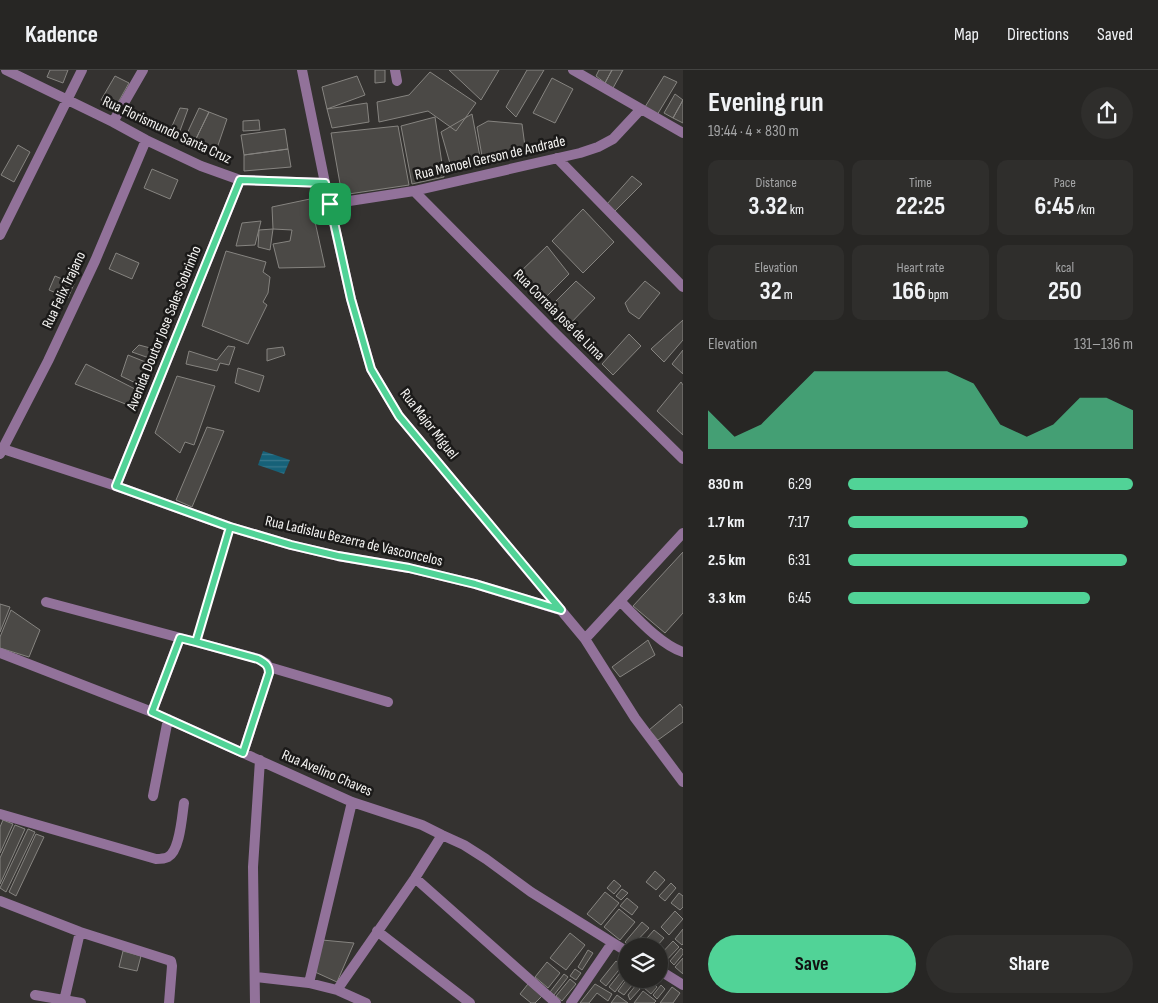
<!DOCTYPE html>
<meta charset="utf-8">
<style>
:root{--surface:#272624;--page:#2f2e2c;--text:#f1f3f6;--muted:#a4a5a6;--line:#434341;--accent:#51d397}
body{margin:0;font-family:"Sofia Sans Condensed",sans-serif;background:var(--page);color:var(--text);height:100vh;display:flex;flex-direction:column;font-size:19px;white-space:nowrap}
*{box-sizing:border-box;margin:0}
p{font-size:16px;color:var(--muted)}
.icon{flex:none;width:28px;height:28px;fill:none;stroke:currentColor;stroke-width:2;stroke-linecap:round;stroke-linejoin:round}
.map{position:relative;flex:1;overflow:hidden}
.side{display:flex;flex-direction:column;background:var(--surface);width:475px}
.side>*{flex:none}
.fabs{position:absolute;left:618px;top:868px;display:grid;gap:10px}
.fabs a{display:grid;place-items:center;width:50px;height:50px;border-radius:50%;background:var(--surface);box-shadow:0 2px 12px #0003,0 0 0 1px var(--line);font-size:25px}
.pin{position:absolute;display:grid;place-items:center;width:42px;height:42px;color:#fff;margin:-21px;border-radius:10px;box-shadow:0 2px 8px #0006}
.round{display:grid;place-items:center;flex:none;width:52px;height:52px;border-radius:26px;background:var(--page)}
.headline{display:flex;align-items:center;justify-content:space-between;height:85px;padding:0 25px}
h1{font-size:28px;font-weight:700;line-height:38px}
.figures{display:grid;grid-template-columns:repeat(3,1fr);gap:8px;height:85px;padding:5px 25px}
.figures div{display:grid;align-content:center;border-radius:10px;background:var(--page);text-align:center}
.figures b{font-size:25px;font-weight:700}
.figures small{font-size:14px;font-weight:400}
.figures p{font-size:14px}
.chart{height:140px;padding:10px 25px}
.chart p{display:flex;justify-content:space-between}
.chart svg{width:100%;height:90px;margin-top:5px;fill:var(--accent);opacity:.7}
.cta{display:flex;gap:10px;margin-top:auto;padding:10px 25px}
.cta a{flex:1;height:58px;border-radius:30px;background:var(--accent);color:#111;font-size:20px;font-weight:700;line-height:58px;text-align:center}
.cta a+a{background:var(--page);color:var(--text)}
ul{padding:0 25px;list-style:none;font-size:16px}
li{display:grid;grid-template-columns:80px 60px 1fr;align-items:center;height:38px}
li i{height:12px;border-radius:6px;background:var(--accent)}
header{display:flex;align-items:center;gap:30px;box-sizing:border-box;height:70px;padding:0 25px;background:var(--surface);border-bottom:1px solid var(--line)}
header strong{font-size:24px}
nav{display:flex;gap:28px;margin-inline-start:auto;font-size:18px}
main{display:flex;flex:1;min-height:0}
.map>svg:first-child{display:block}
</style>
<header>
<strong>Kadence</strong>
<nav><a>Map</a><a>Directions</a><a>Saved</a></nav>
</header>
<main>
<div class="map">
<svg width="683" height="933" viewBox="0 0 683 933">
<defs>
<pattern id="water-rules" width="6" height="5" patternUnits="userSpaceOnUse" patternTransform="scale(1.25)"><rect width="6" height="5" fill="#166178"/><path d="M0 2.5h6" fill="none" stroke="#38788c"/></pattern>
</defs>
<rect width="100%" height="100%" fill="#343230"/>
<path fill="url(#water-rules)" d="M263 381 290 390 284 404 258 395Z"/>
<path fill="#4b4946" stroke="#868480" d="M50 0H68L63 13 47 7Z
M375 0H385V12L375 13Z
M449 0H499L481 30Z
M527 0H544L516 47 506 37Z
M599 0H612L605 13 596 6Z
M612 0H623L613 18 605 13Z
M430 2 476 33 456 61 428 41 379 52 377 32 409 25Z
M115 6 129 13 115 38 101 30Z
M357 6 365 25 327 39 322 17Z
M664 6 677 12 657 45 645 37Z
M552 8 573 19 555 53 533 43Z
M675 24 683 30 673 48 664 43Z
M683 30V53L673 48Z
M367 33 369 52 332 58 327 39Z
M180 38 188 39 177 69 169 63Z
M199 38 209 42 193 75 184 70Z
M209 42 227 49 214 87 193 75Z
M472 44 481 92 451 97 441 62Z
M435 47 444 107 412 114 401 56Z
M259 50 260 60 243 61V51Z
M488 51 522 54 526 84 483 92 477 57Z
M398 56 409 115 342 125 331 63Z
M285 59 288 79 244 85 241 65Z
M18 75 30 82 14 112 1 105Z
M288 79 291 97 244 101V85Z
M152 99 178 110 170 129 144 118Z
M632 106 642 114 615 141 607 134Z
M310 129 325 197 279 198 273 174 290 171 292 160 273 159 272 137Z
M583 139 614 172 583 203 552 171Z
M261 151 255 175 236 176 242 153Z
M273 159 270 180 258 177 259 160Z
M547 176 569 204 542 231 517 205Z
M226 181 266 192 263 202 270 207 268 223 263 232 267 235 248 274 202 256Z
M116 183 139 193 132 209 109 199Z
M55 206 74 214 68 228 49 220Z
M576 211 595 228 565 259 548 239Z
M645 211 660 223 639 249 629 242 625 233Z
M683 250V270L664 292 651 279Z
M629 264 641 276 613 305 602 294Z
M139 275 154 279 152 289 132 282Z
M228 276 235 277 229 295 220 293 217 301 186 294 189 281 217 290Z
M283 277 285 285 267 291V279Z
M683 280V304L672 294Z
M128 285 153 295 144 317 121 306Z
M86 294 137 320 128 335 75 314Z
M238 298 264 306 259 322 235 313Z
M177 306 215 316 194 375 185 372 180 383 155 363Z
M681 312 683 315V365L657 341Z
M207 357 224 361 192 437 176 430Z
M683 482V543L665 563 633 536Z
M0 534 10 537 0 562Z
M11 540 40 560 29 587 0 578V567Z
M648 570 655 585 620 607 612 597Z
M680 634 683 638V652L658 670 649 660Z
M3 750 13 754 0 783V757Z
M15 755 25 759 0 814V788Z
M28 759 35 762 6 822 0 818Z
M36 764 44 767 16 826 9 822Z
M655 801 665 810 656 820 646 812Z
M614 810 621 816 614 824 607 818Z
M671 813 676 818 665 831 659 826Z
M622 819 628 823 621 830 616 826Z
M605 822 619 833 601 855 587 844Z
M679 823 683 826V837L680 840 671 833Z
M627 828 638 837 632 845 620 836Z
M619 839 635 852 620 870 604 857Z
M675 841 683 849 669 865 661 857Z
M642 852 649 858 632 876H629L625 872Z
M683 859V874L682 875 675 869Z
M654 860 664 868 657 876H640Z
M570 863 585 875 566 900 550 888Z
M322 870 354 873 337 912 315 902Z
M673 871 679 877 661 896 659 893V886Z
M681 878 683 880V884L674 895 670 891Z
M588 880 593 883 582 900 578 897Z
M123 881 141 886 137 901 119 897Z
M683 888V904L675 897Z
M616 891 622 896 606 916 600 911Z
M547 892 560 903 548 918 535 907Z
M624 898 626 900V907L615 922 609 917Z
M575 899 581 903 576 910 570 906Z
M564 904 568 907 554 925 550 922Z
M570 909 576 914 562 931 556 926Z
M627 909H637L624 925 618 921Z
M641 909H648L642 916 638 912Z
M650 910 657 917 651 924 643 917Z
M528 914 542 926 535 933H531L520 924Z
M595 914 612 924 608 931 597 923 589 933H580Z
M636 915 640 919 630 930 628 925Z
M661 915 665 919 657 929 653 925Z
M672 917 680 923 673 933H660Z
M643 921 656 931 654 933H634Z
M617 925 628 933H611Z"/>
<g fill="none" stroke-linecap="round" stroke-linejoin="round">
<path stroke="#92729a" stroke-width="8" d="M196 572 230 457"/>
<path stroke="#92729a" stroke-width="10" d="M6 0 113 52 146 70 201 96 240 110 325 113
M302 0 325 113 351 229 371 299 399 346 585 569 635 648 683 712
M395 0 397 11
M573 0 683 63
M113 52 143 0
M557 88 683 217
M414 121 556 264 683 389
M330 134 414 121 580 83 598 77 613 69 641 39
M0 165 82 0
M0 378 116 416 230 457 291 475 338 486 409 498 475 514 560 540
M0 384 48 291 95 191 146 70
M116 416 240 110
M620 531C637 548 661 575 683 582
M46 532 259 589 266 593 269 597 388 632
M585 569 683 463
M0 583 152 642 352 732 422 755 442 765 464 775 486 789 531 822 626 881
M152 642 180 568
M243 683 269 603V597
M153 726 168 649
M0 744 156 789C160 789 164 789 168 787 180 781 182 746 184 733
M415 808 556 933
M0 831 80 862 171 891 172 896 169 933
M377 861 470 933
M659 900 683 915
M256 907 309 913 337 920 366 933
M309 913 352 732
M337 920 415 808 442 765
M35 925 81 933
M64 931 80 862
M255 933 253 797 260 690
M571 933 612 873"/>
</g>
<g fill="none" stroke-linecap="round" stroke-linejoin="round">
<g stroke="#fff" stroke-width="10">
<path id="route" d="M330 134 325 113 240 110 116 416 230 457 196 572 180 568 152 642 243 683 269 603C269 595 265 593 258 589L196 572 230 457 291 475 338 486 409 498 475 514 561 540 399 346 371 299 351 229 330 134"/>
</g>
<use href="#route" stroke="#51d397" stroke-width="6"/>
</g>
<g text-anchor="middle" dominant-baseline="central" stroke-width="5" stroke-linejoin="round" paint-order="stroke">
<g font-size="15" fill="#f6f5f3" stroke="#1b1a19">
<text transform="translate(167 60) rotate(25)">Rua Florismundo Santa Cruz</text>
<text transform="translate(490 88) rotate(-13)">Rua Manoel Gerson de Andrade</text>
<text transform="translate(64 220) rotate(-65)">Rua Felix Trajano</text>
<text transform="translate(559 245) rotate(45)">Rua Correia José de Lima</text>
<text transform="translate(164 258) rotate(-68)">Avenida Doutor Jose Sales Sobrinho</text>
<text transform="translate(429 354) rotate(52)">Rua Major Miguel</text>
<text transform="translate(354 471) rotate(13)">Rua Ladislau Bezerra de Vasconcelos</text>
<text transform="translate(327 703) rotate(23)">Rua Avelino Chaves</text>
</g>
</g>
</svg>
<div class="fabs">
<a><svg class="icon" aria-label="layers" viewBox="0 0 24 24"><path d="M12 4l9 5-9 5-9-5zM3 14l9 5 9-5"/></svg></a>
</div>
<div class="pin" style="left:330px;top:134px;background:#1e9e55"><svg class="icon" aria-label="arrive" viewBox="0 0 24 24"><path d="M6 21V4h12l-3 4 3 4H6"/></svg></div>
</div>
<section class="side">
<div class="headline"><div><h1>Evening run</h1><p>19:44 · 4 × 830 m</p></div><a class="round"><svg class="icon" aria-label="share" viewBox="0 0 24 24"><path d="M12 15V3M7 8l5-5 5 5M5 13v7h14v-7"/></svg></a></div>
<div class="figures">
<div><p>Distance</p><b>3.32<small> km</small></b></div>
<div><p>Time</p><b>22:25</b></div>
<div><p>Pace</p><b>6:45<small> /km</small></b></div>
</div>
<div class="figures">
<div><p>Elevation</p><b>32<small> m</small></b></div>
<div><p>Heart rate</p><b>166<small> bpm</small></b></div>
<div><p>kcal</p><b>250</b></div>
</div>
<div class="chart"><p><span>Elevation</span>131–136 m</p>
<svg viewBox="0 0 160 44" preserveAspectRatio="none"><path d="M0 44V25L10 38L20 32L30 19L40 6L50 6L60 6L70 6L80 6L90 6L100 12L110 32L120 38L130 32L140 19L150 19L160 25V44z"/></svg>
</div>
<ul>
<li><b>830 m</b>6:29<i style="width:100%"></i></li>
<li><b>1.7 km</b>7:17<i style="width:63%"></i></li>
<li><b>2.5 km</b>6:31<i style="width:98%"></i></li>
<li><b>3.3 km</b>6:45<i style="width:85%"></i></li>
</ul>
<div class="cta"><a>Save</a><a>Share</a></div>
</section>
</main>
